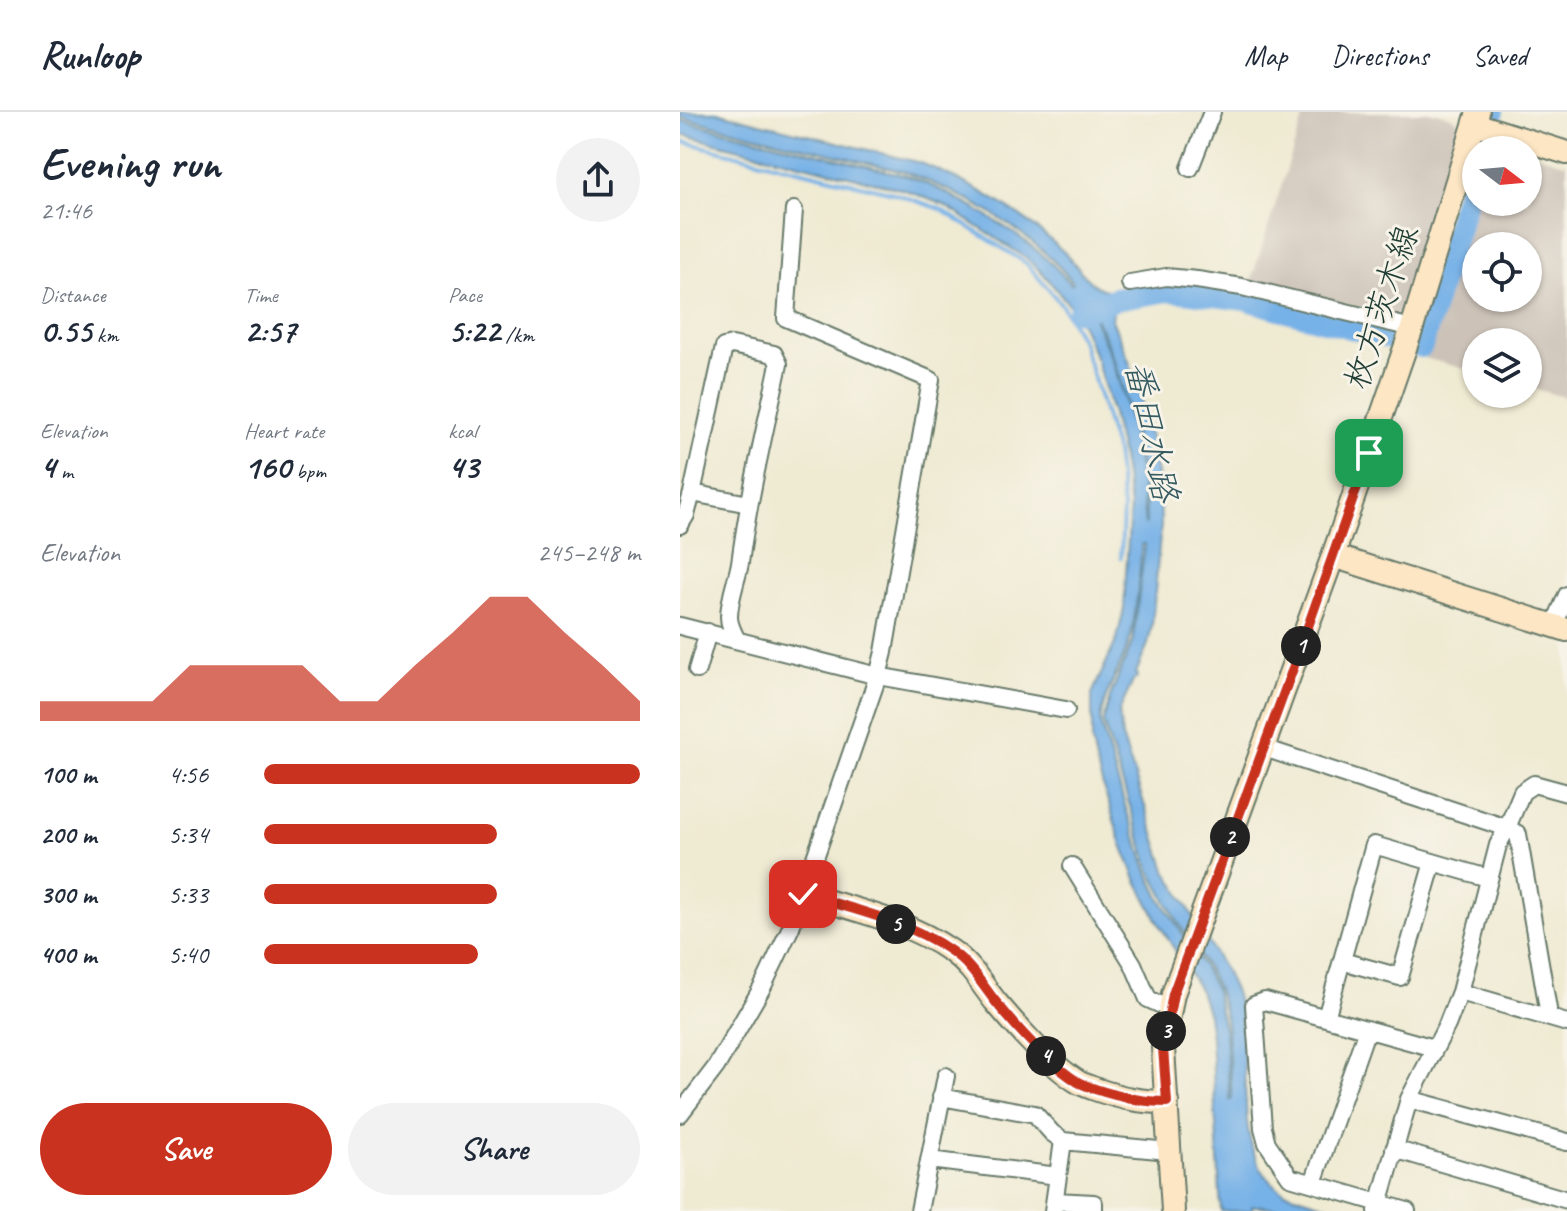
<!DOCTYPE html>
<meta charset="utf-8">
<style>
:root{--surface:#fff;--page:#f2f2f3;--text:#1f2937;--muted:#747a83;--line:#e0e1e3;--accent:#c8321e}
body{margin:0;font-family:Caveat,"Klee One",sans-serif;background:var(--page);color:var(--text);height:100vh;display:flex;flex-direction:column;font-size:30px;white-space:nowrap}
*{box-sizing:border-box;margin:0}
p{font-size:26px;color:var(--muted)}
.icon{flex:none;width:44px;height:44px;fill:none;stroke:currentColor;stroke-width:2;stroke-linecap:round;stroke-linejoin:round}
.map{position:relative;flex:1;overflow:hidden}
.drawer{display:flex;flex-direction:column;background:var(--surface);width:680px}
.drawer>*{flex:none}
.needle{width:52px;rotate:106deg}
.fabs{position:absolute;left:782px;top:24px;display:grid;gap:16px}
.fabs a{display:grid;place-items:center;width:80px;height:80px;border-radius:50%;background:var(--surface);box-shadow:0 2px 6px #0004;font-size:40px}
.pin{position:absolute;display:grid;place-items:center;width:68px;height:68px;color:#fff;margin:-34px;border-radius:16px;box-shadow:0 4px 12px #0006}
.km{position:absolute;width:40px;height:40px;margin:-20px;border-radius:50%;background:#222;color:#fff;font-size:22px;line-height:40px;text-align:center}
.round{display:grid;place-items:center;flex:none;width:84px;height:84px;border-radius:42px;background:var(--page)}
.overview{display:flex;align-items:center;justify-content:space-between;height:136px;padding:0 40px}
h1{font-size:44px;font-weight:800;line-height:60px}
.metrics{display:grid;grid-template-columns:repeat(3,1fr);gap:12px;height:136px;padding:8px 40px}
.metrics div{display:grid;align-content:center}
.metrics b{font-size:34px;font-weight:800}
.metrics small{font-size:22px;font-weight:400}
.metrics p{font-size:22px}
.chart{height:224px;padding:16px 40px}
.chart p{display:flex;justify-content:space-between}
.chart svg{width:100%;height:144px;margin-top:8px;fill:var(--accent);opacity:.7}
.cta{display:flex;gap:16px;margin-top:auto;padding:16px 40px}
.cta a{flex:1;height:92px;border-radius:48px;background:var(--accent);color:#fff;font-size:32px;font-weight:800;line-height:92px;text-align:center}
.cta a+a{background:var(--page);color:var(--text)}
ul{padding:0 40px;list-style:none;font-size:26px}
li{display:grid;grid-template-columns:128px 96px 1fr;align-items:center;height:60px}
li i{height:20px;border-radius:10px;background:var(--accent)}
header{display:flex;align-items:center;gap:48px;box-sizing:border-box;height:112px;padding:0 40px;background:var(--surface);border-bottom:2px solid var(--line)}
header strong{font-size:38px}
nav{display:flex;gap:44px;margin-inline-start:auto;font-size:28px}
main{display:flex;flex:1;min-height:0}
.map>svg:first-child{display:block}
</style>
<header>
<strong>Runloop</strong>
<nav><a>Map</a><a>Directions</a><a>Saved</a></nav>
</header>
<main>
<section class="drawer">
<div class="overview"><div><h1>Evening run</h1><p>21:46</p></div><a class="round"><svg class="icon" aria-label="share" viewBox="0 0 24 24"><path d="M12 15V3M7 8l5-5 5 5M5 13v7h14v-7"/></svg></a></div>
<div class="metrics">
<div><p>Distance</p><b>0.55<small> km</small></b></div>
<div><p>Time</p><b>2:57</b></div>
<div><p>Pace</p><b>5:22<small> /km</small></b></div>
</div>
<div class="metrics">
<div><p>Elevation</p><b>4<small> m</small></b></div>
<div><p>Heart rate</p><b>160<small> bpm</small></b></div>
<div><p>kcal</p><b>43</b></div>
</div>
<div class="chart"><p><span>Elevation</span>245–248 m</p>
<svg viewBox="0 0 160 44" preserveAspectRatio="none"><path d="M0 44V38L10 38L20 38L30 38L40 27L50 27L60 27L70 27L80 38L90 38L100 27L110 17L120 6L130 6L140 17L150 27L160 38V44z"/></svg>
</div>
<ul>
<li><b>100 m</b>4:56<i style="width:100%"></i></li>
<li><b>200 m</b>5:34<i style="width:62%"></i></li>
<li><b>300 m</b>5:33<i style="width:62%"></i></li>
<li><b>400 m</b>5:40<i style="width:57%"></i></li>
</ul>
<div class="cta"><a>Save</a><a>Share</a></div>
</section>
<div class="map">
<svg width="887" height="1099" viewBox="0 0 887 1099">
<rect width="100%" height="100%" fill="#f7f3e8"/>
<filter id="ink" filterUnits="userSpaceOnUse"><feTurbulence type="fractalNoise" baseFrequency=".0125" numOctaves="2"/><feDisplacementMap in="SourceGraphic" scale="16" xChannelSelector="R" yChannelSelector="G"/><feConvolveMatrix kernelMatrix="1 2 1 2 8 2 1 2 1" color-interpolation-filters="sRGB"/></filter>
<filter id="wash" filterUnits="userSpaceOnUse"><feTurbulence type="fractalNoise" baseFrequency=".006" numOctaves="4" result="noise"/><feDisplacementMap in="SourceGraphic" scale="32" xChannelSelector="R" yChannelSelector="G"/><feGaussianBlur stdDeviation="1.8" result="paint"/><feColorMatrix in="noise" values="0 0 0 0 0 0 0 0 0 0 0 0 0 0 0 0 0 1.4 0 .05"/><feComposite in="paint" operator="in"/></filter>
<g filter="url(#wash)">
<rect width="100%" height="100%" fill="#efead2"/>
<path fill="#ccc2b8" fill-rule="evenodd" d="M625 0H758L776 7 781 17 736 149 722 202 713 204 571 169Z
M848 40 887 52V286L848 275V230H796V260L745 246 796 78V90H848ZM796 134H848V186H796Z"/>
<path fill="#76b1e7" stroke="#4a778e" stroke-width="2" fill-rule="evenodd" d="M0 0H36L241 51C293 72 345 103 386 142 399 155 408 175 427 178L428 192 433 198 432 208 449 249 465 301 480 377 481 413 472 513 468 532 456 561 458 563 456 567H454L439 599 442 625 486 758 544 857 555 880 561 903 567 1009C570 1036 579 1067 605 1080L666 1099C648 1099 629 1099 612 1099 598 1097 586 1093 572 1094V1099H541L531 924 528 903 520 879 481 815 456 767 442 733 417 655 412 630V582L437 527 444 497 450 394 441 339 428 286 415 244 403 215 391 195 366 165 348 147 264 93 225 78 0 22V8L227 64C253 73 276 86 299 99 336 121 363 140 391 172L393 170C352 120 286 82 225 60L0 5ZM415 204C427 226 435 251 442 275 455 319 466 364 466 411L465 412C463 398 463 383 461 368 453 313 438 256 414 206ZM462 432H465L453 529 431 582 423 610 471 760 498 810 526 854 537 876 544 899 547 919 552 987 550 988 545 921 535 877 523 854 480 786 469 763 447 700 420 610C423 580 442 556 450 527 458 496 459 463 462 432Z"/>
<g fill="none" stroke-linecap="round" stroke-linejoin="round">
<path stroke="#76b1e7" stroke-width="4" d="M0 29 213 81 260 97 346 151 382 193 402 229 416 273 436 340 443 396 441 446"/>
<path stroke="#76b1e7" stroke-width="24" d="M800 38 812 0
M400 199 435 187 488 178 504 179 566 187 741 234 796 52"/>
</g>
</g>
<g filter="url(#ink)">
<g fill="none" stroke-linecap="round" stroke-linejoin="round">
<g stroke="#687a6b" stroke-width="20">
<path id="street" d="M510 56 532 0
M450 171 486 165 517 168 562 175 732 216
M12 381 69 392
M0 413 6 403 12 381 44 235 52 233 94 242 99 252C85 318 69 384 60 451 57 468 49 487 49 505 49 513 53 520 57 528
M874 513 887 483
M0 514 198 564 386 598
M17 558 28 520
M584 636 827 716 838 722 868 897 867 905
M392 754 453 852 468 887 490 897
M662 849 720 865 753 750
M780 880 887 911
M646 906 694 733 808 766
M261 985 355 1002 372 1021 383 1029 489 1039
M729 987 887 1030
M0 1002 36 955 83 874 111 815 198 564 204 540 251 268 106 206 114 98
M714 1037 887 1088
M249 1048 378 1064
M633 1071 687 917
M375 1089 414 1091V1099
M239 1099 266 964
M373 1099 383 1029
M697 1099 729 987 767 913 780 880 818 733 827 716 842 680 854 672 887 681
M727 1099 610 1065 587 1031 583 1016 574 893 585 889 754 936"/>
</g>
<g stroke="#687a6b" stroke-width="26">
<path id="secondary" d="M795 12 887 41
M653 444 887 518
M123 782C172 797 228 809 271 839 290 852 301 871 315 889 337 915 369 952 398 970 403 973 410 975 415 977 441 986 460 990 487 990
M493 1099 483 936 493 882 653 444 732 216 798 0"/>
</g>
<use href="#street" stroke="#fff" stroke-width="16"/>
<use href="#secondary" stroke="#fce6c4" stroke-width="22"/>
</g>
</g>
<g fill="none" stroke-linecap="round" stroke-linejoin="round" filter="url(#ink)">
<g stroke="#fff" stroke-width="16">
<path id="route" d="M123 782C172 797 228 809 271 839 290 852 301 871 315 889 337 916 369 952 398 970 403 973 410 975 415 977 439 985 461 990 487 990L483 936 493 882 619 540 689 341"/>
</g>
<use href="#route" stroke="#c8321e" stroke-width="10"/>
</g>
<g text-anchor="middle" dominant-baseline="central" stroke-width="6" stroke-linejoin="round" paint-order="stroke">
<g font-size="34" fill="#1f3d34" stroke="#f7f3e8">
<text transform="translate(701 195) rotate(-72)">枚方茨木線</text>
</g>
<g font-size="36" font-style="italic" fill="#355a61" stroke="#f7f3e8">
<text transform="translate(472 319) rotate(78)">番田水路</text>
</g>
</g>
</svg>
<div class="fabs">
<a><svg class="needle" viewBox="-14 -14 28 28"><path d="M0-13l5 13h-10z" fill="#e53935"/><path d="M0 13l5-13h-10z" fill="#747a83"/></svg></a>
<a><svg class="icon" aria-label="locate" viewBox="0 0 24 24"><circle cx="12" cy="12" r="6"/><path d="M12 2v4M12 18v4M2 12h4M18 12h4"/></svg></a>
<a><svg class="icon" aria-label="layers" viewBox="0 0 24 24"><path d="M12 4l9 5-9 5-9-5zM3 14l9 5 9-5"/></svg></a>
</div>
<div class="pin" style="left:689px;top:341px;background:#1e9e55"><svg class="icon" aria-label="arrive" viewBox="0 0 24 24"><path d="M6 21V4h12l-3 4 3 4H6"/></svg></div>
<div class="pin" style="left:123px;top:782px;background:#d93025"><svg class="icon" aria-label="check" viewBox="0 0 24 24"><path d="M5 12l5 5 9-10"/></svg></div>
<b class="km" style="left:621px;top:534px">1</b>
<b class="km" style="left:550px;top:725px">2</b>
<b class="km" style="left:486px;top:919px">3</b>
<b class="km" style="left:366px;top:944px">4</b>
<b class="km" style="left:216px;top:812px">5</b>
</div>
</main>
